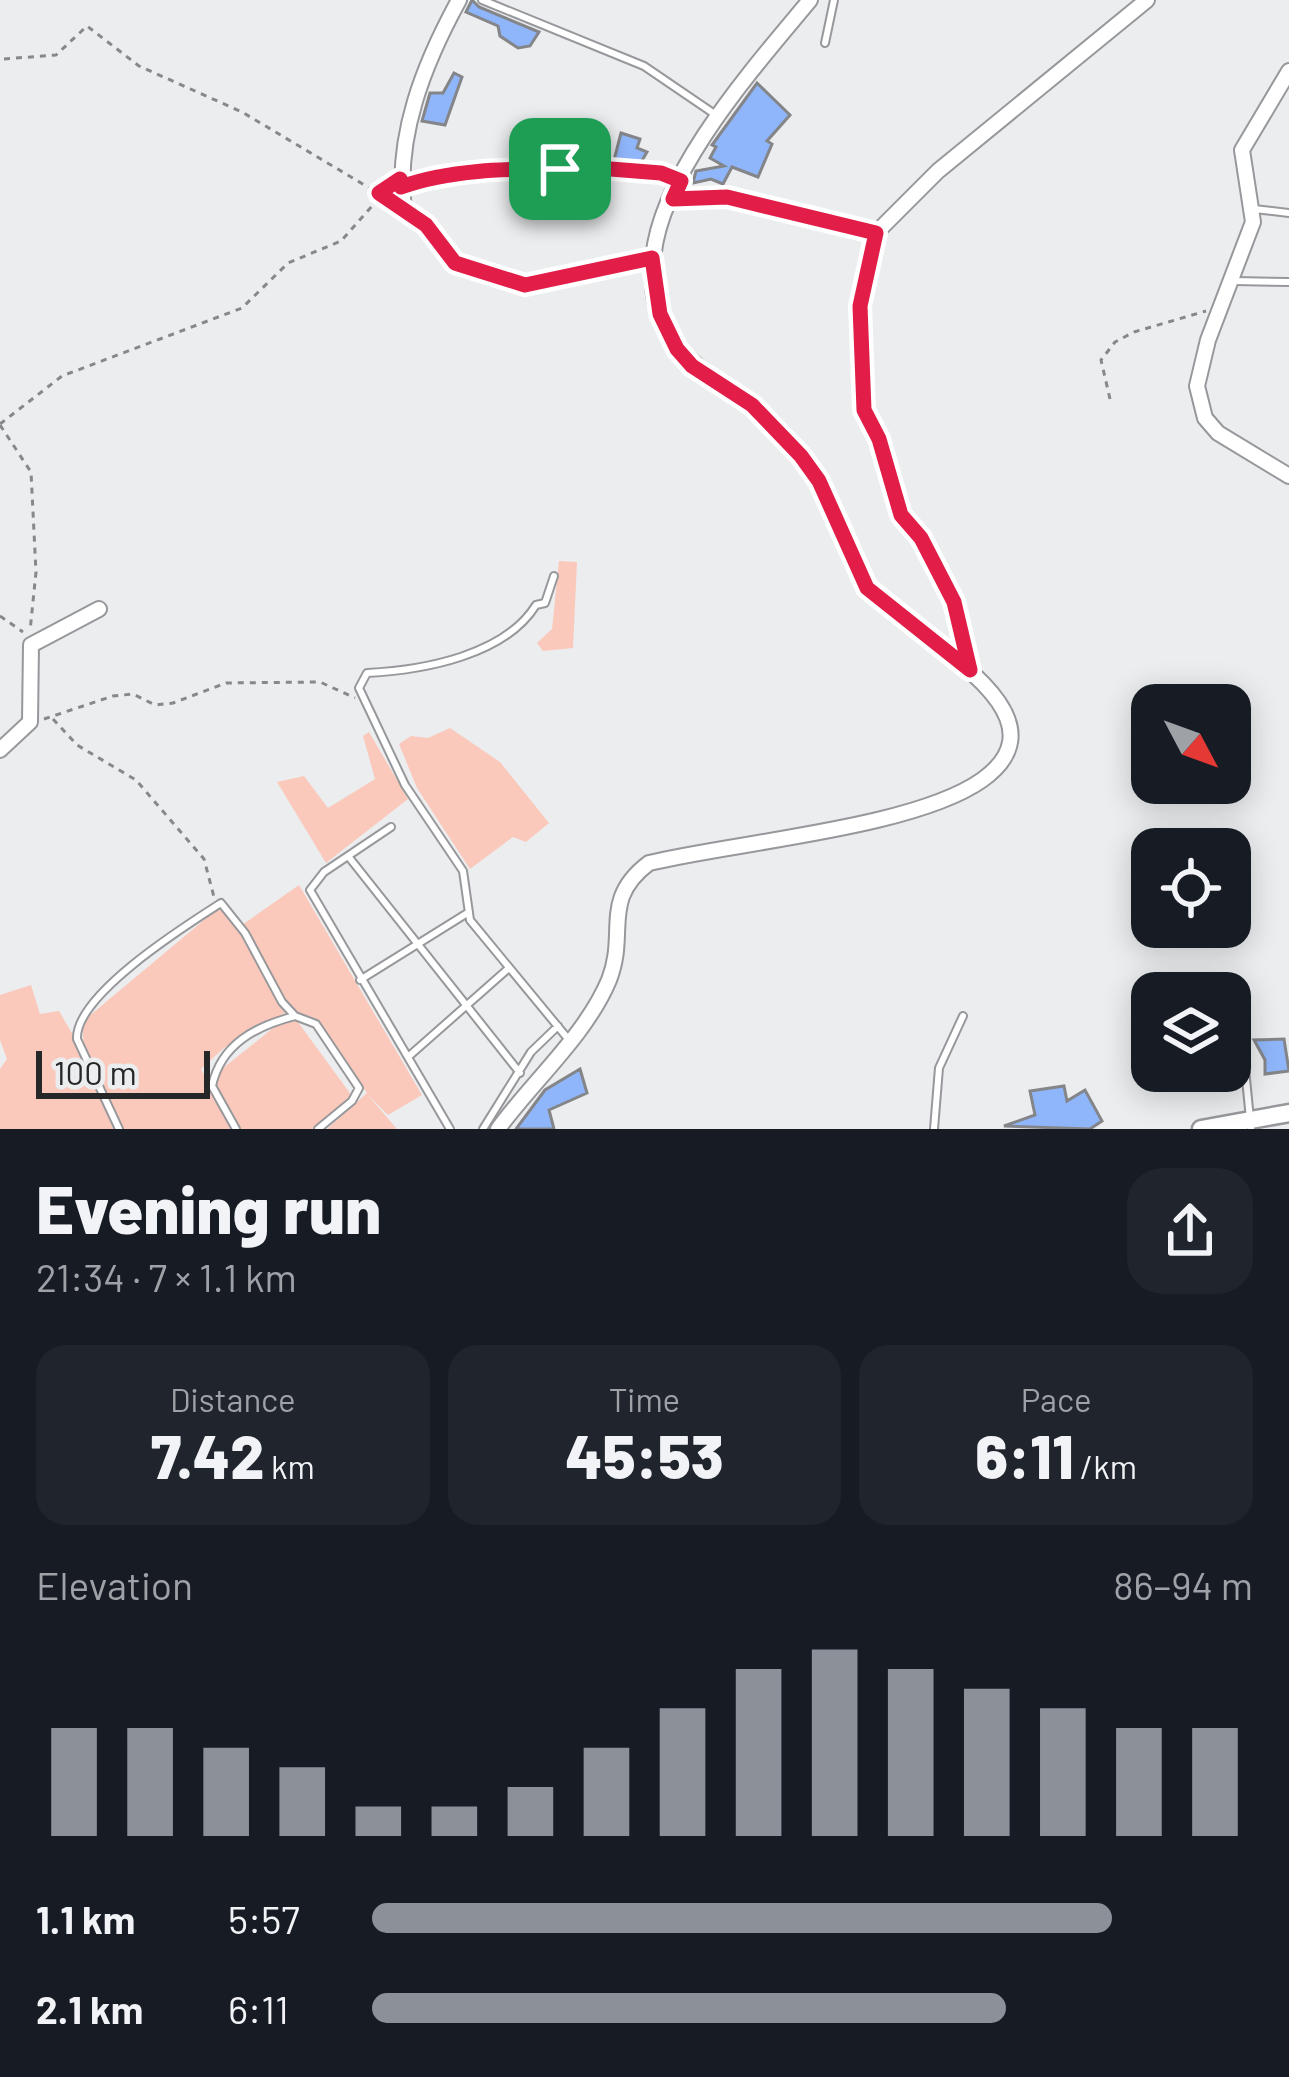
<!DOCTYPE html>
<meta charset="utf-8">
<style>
:root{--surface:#171b24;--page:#20242c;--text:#f1f3f6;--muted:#9ea1a6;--accent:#8c9099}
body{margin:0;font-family:Barlow,sans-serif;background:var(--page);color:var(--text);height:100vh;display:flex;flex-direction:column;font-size:45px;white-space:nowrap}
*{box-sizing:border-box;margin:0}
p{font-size:39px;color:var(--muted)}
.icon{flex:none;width:66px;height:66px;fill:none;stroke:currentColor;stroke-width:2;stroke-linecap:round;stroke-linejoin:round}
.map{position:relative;height:1129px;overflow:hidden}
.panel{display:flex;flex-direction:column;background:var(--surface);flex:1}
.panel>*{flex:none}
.needle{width:78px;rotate:131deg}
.buttons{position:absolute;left:1131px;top:684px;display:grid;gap:24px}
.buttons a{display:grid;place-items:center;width:120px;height:120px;border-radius:24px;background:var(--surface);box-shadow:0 6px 30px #0003;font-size:60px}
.scale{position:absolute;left:36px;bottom:30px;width:174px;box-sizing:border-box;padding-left:12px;border:6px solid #262728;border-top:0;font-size:33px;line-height:42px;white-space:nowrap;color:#262728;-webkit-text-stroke:9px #ebedef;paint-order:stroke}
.pin{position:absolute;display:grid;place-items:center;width:102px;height:102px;color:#fff;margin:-51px;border-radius:24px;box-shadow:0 6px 18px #0006}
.round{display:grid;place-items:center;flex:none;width:126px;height:126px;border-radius:36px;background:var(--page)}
.headline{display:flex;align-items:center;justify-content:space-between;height:204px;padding:0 36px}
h1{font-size:66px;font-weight:800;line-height:90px}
.figures{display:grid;grid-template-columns:repeat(3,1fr);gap:18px;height:204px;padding:12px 36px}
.figures div{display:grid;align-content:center;border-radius:30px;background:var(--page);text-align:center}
.figures b{font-size:60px;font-weight:800}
.figures small{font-size:33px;font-weight:400}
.figures p{font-size:33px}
.chart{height:336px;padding:24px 36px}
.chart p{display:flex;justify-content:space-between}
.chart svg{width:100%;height:216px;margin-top:12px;stroke:var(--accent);stroke-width:6}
ul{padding:0 36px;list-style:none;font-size:39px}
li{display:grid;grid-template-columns:192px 144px 1fr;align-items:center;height:90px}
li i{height:30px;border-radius:15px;background:var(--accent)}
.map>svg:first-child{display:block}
</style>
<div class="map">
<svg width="1289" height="1129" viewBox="0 0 1289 1129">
<rect width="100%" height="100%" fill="#ebedef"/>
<path fill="#fbc9bb" d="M559 561 577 562 573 648 543 651 537 643 552 629Z
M450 728 500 762 549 823 526 842 513 837 470 869 417 788 399 744 411 736 428 738Z
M369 732 408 799 326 863 277 782 304 776 328 808 375 779 363 736Z
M299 885 422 1095 388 1115 367 1094 397 1129H327L367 1093 318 1023 290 1008 242 925Z
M216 910 229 911 236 921 285 1013 224 1048 201 1069 232 1129H123L84 1047 82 1022Z
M31 985 40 1014 59 1011 92 1068 116 1129H0V1069L7 1059 0 1040V995Z
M295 1018 352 1096 313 1129H239L215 1082 218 1072 277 1025Z"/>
<path fill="#8fb6fa" stroke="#848588" stroke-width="3" d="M472 0 479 7 539 32 530 46 518 48 500 36 498 26 466 12Z
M454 73 462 77 445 125 422 121 430 93H443Z
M757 83 790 115 767 141 772 144 758 177 732 167 723 184 711 179 693 183 696 171 724 166 710 158 716 147 712 145Z
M621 133 640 139 637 148 647 152 637 169 613 164Z
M1284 1039 1289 1071 1265 1074V1060L1254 1040Z
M580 1069 587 1093 549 1110 554 1129H516L545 1090Z
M1064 1086 1067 1101 1085 1090 1102 1121 1090 1129 1004 1126 1035 1115 1030 1091Z"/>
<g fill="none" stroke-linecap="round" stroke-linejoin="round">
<g stroke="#97989b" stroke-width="10">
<path id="service" d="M482 0 644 66 716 115
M825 43 834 0
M1254 209 1289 213
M1234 281 1289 282
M554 576 545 603 536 605C505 655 425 670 367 673L359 688 405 785 463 871 470 920 569 1040
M391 827 324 872 310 890 450 1129
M348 856 520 1073
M360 980 469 912
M408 1057 509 968
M1245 1069 1251 1129
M119 1129 77 1039C75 995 185 926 221 903L245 933 282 1002 295 1016 316 1024 359 1088 352 1101 318 1129
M236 1129 212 1086C221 1044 256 1026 295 1016
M483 1129 531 1052 558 1026
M934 1129 939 1068 963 1016"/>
</g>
<g stroke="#97989b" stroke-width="18">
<path id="minor" d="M459 0C424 64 395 136 404 210L440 239 455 263 525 285 652 258
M1289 71 1242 150 1253 222 1208 340 1197 386 1205 418 1218 433 1289 476
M673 199 727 197 876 233 938 171 1147 0
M0 750 30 722 31 645 99 609
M498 1129C533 1081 586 1035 609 980 628 932 600 900 649 863 736 842 914 828 982 780 1079 711 901 631 868 589 845 560 839 514 820 482 804 455 779 426 754 407 698 363 647 348 653 261 658 174 757 64 810 0"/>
</g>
<g stroke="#97989b" stroke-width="21">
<path id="tertiary" d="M1201 1129 1289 1113"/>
</g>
<path stroke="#87888a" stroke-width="3" stroke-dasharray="6 6" stroke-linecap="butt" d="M4 59 56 55 87 26 139 66 242 112 393 202
M414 182 505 169 667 174
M875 247 860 306 864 410 879 439 901 515 921 538 954 602 966 652
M1110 399 1101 360 1115 342 1134 332 1206 311
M0 424 62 376 242 308 288 263 341 241 389 187
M0 425 31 472 36 572 30 631
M0 616 23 632
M44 719 113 696 133 694 155 705 173 703 226 683 320 682 355 698
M53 719 77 745 136 780 204 859 214 897"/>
<use href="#service" stroke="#fff" stroke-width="6"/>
<use href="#minor" stroke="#fff" stroke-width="14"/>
<use href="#tertiary" stroke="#fff" stroke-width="16"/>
</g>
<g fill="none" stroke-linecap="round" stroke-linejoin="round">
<g stroke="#fff" stroke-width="24">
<path id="route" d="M598 168 661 173 681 181 673 199 727 197 876 233 860 306 864 410 879 439 901 515 921 538 954 602 970 670 867 588 819 481 801 456 752 405 692 366 677 349 660 314 652 258 525 285 455 263 426 225 379 193 400 179 401 187C462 165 535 170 598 168Z"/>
</g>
<use href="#route" stroke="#e11d48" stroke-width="15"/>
</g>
</svg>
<div class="buttons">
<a><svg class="needle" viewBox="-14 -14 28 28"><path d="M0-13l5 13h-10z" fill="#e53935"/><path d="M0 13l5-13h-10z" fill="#9ea1a6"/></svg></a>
<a><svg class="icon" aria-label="locate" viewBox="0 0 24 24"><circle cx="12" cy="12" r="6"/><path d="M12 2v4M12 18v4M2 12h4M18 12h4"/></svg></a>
<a><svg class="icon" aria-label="layers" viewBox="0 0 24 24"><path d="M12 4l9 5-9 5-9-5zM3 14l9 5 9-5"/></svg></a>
</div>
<div class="scale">100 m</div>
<div class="pin" style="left:560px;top:169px;background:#1e9e55"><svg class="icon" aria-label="arrive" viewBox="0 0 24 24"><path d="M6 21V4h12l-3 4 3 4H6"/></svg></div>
</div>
<section class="panel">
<div class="headline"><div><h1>Evening run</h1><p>21:34 · 7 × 1.1 km</p></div><a class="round"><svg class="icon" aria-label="share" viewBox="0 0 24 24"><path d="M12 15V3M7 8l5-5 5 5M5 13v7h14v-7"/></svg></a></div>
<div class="figures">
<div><p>Distance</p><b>7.42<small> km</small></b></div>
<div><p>Time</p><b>45:53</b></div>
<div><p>Pace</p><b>6:11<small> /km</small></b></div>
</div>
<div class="chart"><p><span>Elevation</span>86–94 m</p>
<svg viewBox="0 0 160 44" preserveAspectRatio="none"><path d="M5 44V22M15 44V22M25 44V26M35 44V30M45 44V38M55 44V38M65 44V34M75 44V26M85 44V18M95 44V10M105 44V6M115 44V10M125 44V14M135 44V18M145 44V22M155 44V22"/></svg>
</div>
<ul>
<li><b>1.1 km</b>5:57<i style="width:84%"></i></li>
<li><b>2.1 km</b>6:11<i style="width:72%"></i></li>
</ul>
</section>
